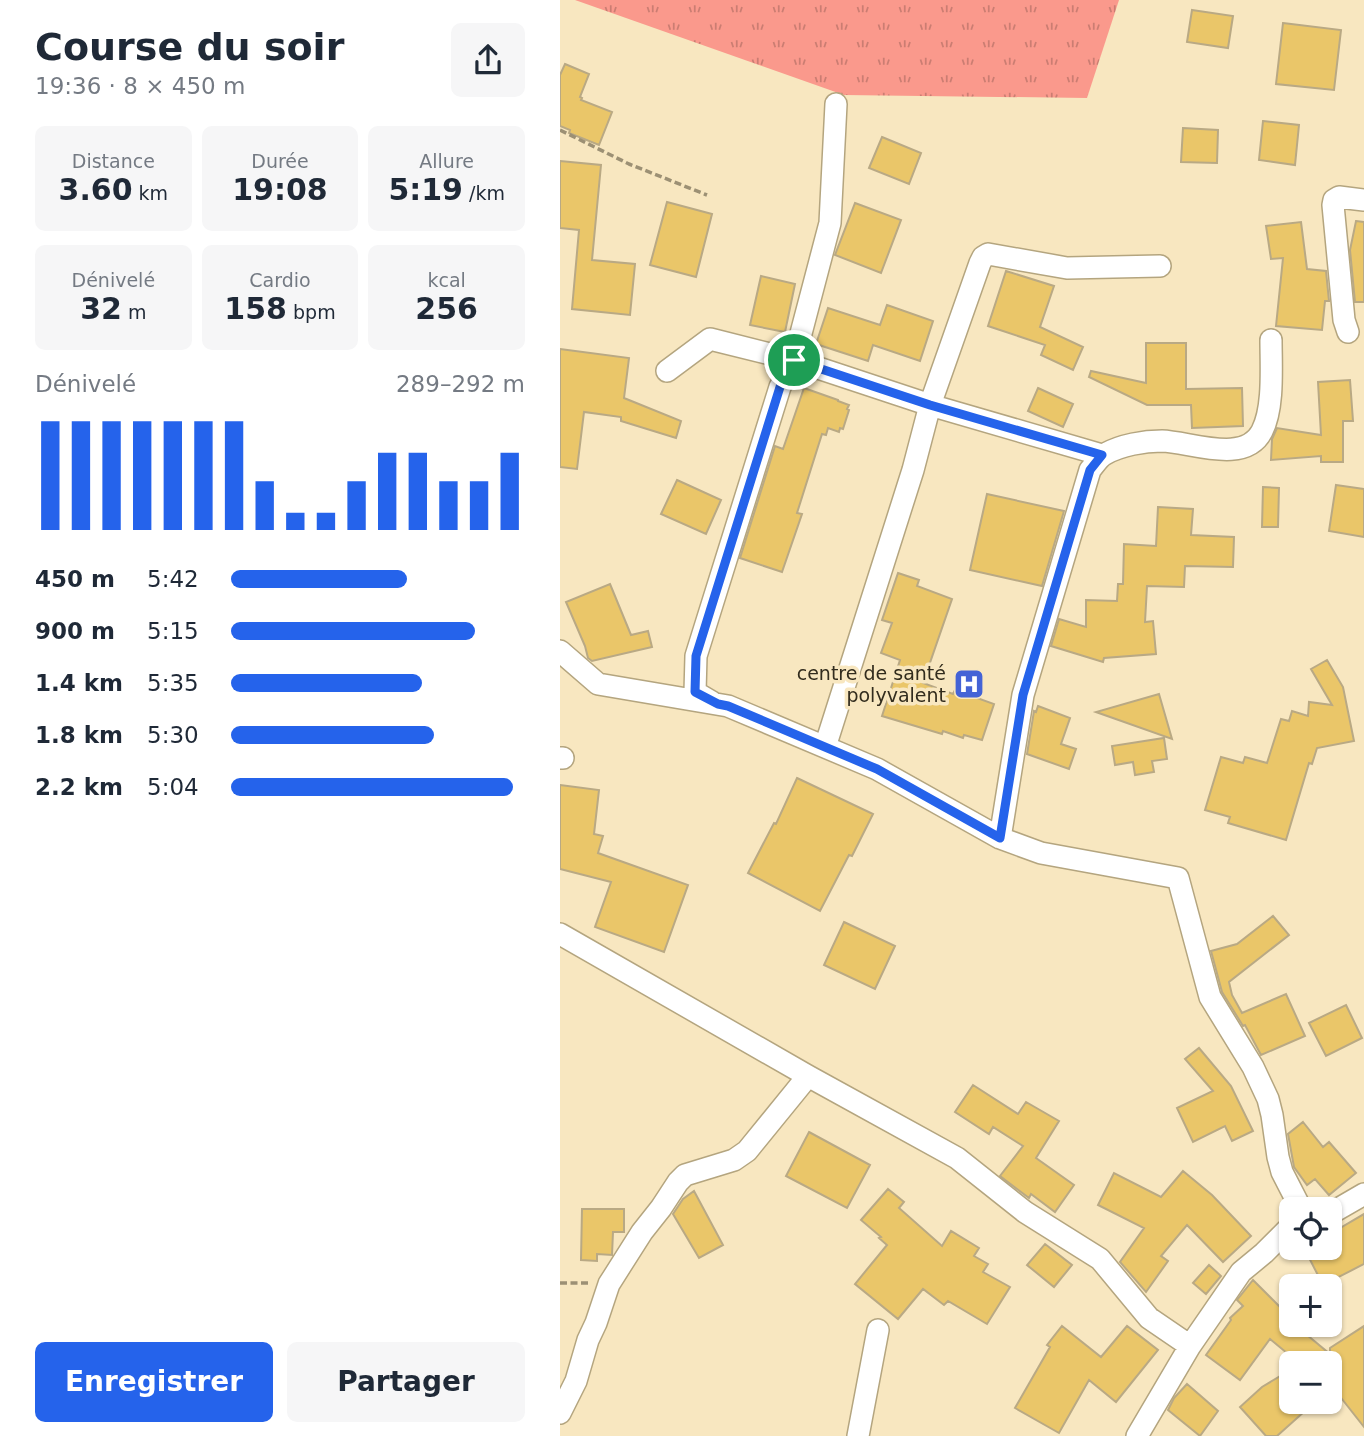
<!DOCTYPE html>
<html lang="fr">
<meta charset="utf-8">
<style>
:root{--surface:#fff;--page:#f6f6f7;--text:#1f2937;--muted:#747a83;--accent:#2563eb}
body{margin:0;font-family:"DejaVu Sans",sans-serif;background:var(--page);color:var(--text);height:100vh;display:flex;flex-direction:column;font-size:26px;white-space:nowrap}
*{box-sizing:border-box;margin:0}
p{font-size:23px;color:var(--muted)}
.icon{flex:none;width:38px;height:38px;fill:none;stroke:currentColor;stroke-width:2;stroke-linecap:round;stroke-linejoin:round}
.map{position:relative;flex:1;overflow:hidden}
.details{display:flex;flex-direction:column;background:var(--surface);width:560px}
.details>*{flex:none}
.fabs{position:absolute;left:719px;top:1197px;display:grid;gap:14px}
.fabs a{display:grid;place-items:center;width:63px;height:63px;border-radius:10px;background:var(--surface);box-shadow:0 2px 5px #0004;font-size:35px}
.pin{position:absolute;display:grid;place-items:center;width:60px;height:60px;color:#fff;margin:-30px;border:4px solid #fff;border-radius:50%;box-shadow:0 2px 7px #0007}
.round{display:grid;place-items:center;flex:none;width:74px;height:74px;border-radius:10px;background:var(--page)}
.summary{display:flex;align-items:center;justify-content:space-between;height:119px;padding:0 35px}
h1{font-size:38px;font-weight:700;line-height:52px}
.metrics{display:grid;grid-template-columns:repeat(3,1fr);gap:10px;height:119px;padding:7px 35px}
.metrics div{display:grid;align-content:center;border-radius:10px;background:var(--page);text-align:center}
.metrics b{font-size:30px;font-weight:700}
.metrics small{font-size:19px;font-weight:400}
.metrics p{font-size:19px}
.chart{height:196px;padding:14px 35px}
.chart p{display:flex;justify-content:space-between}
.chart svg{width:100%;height:126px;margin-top:7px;stroke:var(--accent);stroke-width:6}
.action{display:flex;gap:14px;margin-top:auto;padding:14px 35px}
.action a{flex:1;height:80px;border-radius:10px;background:var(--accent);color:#fff;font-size:28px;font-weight:700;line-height:80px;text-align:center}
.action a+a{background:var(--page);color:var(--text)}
ul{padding:0 35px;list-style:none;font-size:23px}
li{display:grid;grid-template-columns:112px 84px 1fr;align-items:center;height:52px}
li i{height:18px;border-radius:9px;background:var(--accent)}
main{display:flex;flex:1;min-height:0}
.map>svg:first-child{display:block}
</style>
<main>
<section class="details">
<div class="summary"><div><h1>Course du soir</h1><p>19:36 · 8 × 450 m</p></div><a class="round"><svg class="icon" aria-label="share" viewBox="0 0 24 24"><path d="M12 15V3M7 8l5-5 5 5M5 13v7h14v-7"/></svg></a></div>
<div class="metrics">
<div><p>Distance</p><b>3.60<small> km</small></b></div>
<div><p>Durée</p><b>19:08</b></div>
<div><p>Allure</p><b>5:19<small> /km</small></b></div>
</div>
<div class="metrics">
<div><p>Dénivelé</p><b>32<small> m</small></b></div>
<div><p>Cardio</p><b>158<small> bpm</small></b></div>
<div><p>kcal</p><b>256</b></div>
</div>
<div class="chart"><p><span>Dénivelé</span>289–292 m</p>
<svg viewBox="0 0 160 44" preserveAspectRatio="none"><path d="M5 44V6M15 44V6M25 44V6M35 44V6M45 44V6M55 44V6M65 44V6M75 44V27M85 44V38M95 44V38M105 44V27M115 44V17M125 44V17M135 44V27M145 44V27M155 44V17"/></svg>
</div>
<ul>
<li><b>450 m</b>5:42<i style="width:60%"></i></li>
<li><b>900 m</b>5:15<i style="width:83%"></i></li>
<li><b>1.4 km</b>5:35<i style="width:65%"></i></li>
<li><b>1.8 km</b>5:30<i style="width:69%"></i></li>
<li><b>2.2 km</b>5:04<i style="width:96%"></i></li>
</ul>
<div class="action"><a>Enregistrer</a><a>Partager</a></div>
</section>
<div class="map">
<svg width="804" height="1436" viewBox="0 0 804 1436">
<defs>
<pattern id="grass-tufts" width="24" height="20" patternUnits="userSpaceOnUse" patternTransform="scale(1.75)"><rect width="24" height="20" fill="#fa998c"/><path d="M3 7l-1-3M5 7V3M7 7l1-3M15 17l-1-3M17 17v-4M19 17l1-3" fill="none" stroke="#cb7d72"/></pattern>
</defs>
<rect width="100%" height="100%" fill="#f8e7c0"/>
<path fill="url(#grass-tufts)" d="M15 0H559L527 98 284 95Z"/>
<path fill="#eac669" stroke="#b9a984" stroke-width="2" d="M632 10 673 16 668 48 627 42Z
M723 23 781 30 774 90 716 84Z
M5 64 29 74 20 97 22 98 21 100 52 112 39 145 9 133 10 130 0 126V75Z
M703 121 739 125 735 165 699 160Z
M623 128 658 130 657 163 621 162Z
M322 137 361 153 349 184 309 168Z
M0 161 41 165 32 260 75 264 70 315 12 309 19 230 0 228Z
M107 202 152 214 136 277 90 265Z
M295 203 341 220 321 273 275 255Z
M796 221 804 222V302H795L790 250Z
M741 222 747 269 766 271 769 301H765L762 330 716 326 723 258 711 259 706 226Z
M446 271 494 286 480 327 523 347 513 370 481 355 485 345 428 326Z
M201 276 235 284 225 332 190 325Z
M327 305 373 321 360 361 313 345 308 361 256 344 268 308 320 325Z
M586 343H626V389L682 388 683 426 632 428 631 405H587L529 377 531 371 586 383Z
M0 349 69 358 64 398 121 421 116 438 61 421V417L24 412 17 469 0 467Z
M790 380 793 421H783V462H761V456L711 460 712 439 717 428 761 435 758 382Z
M244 388 278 400V401L289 405 287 409 289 410 283 429 280 428 279 432 268 428 266 435 262 434 237 513 242 514 222 572 180 558 215 446 223 449Z
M478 388 513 404 503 427 468 411Z
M117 480 161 500 146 534 101 514Z
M776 485 804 489V537L769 531Z
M703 487 719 488 718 527H702Z
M427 494 504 511 482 586 410 570Z
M598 507 633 509 631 535 674 537 673 567 625 566 624 587 587 586 585 622 593 621 596 654 544 658 543 662 491 646 499 619 526 627V600L557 601 558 584H563L564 544 596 546Z
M338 573 359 580 357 586 392 599 363 683 393 694 395 690 434 704 422 740 404 735 403 738 383 731 382 734 322 716 340 660 321 653 332 623 322 620Z
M50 584 71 635 88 631 92 647 32 661 28 658 25 646 6 602Z
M767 660 783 687 794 741 757 748 752 764 749 763 726 840 668 823 670 817 645 810 661 757 683 763 685 757 707 763 721 719 729 721 732 711 748 716 749 702 772 705 751 669Z
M599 694 612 739 536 712Z
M478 706 510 718 501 744 516 749 509 769 467 754 474 711 476 712Z
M604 738 607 759 592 761 594 772 575 775 573 762 555 765 552 746Z
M237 778 313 814 292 856 289 855 260 911 188 873 214 823 216 824Z
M0 785 39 790 34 834 43 836 38 853 128 885 104 952 35 927 51 882 0 869Z
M713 916 729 935 669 982 672 995 682 1013 726 994 745 1036 701 1055 685 1025 683 1026 662 992 651 951 677 944Z
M284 922 335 946 315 989 264 965Z
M786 1005 802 1038 766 1056 749 1023Z
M639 1048 671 1086 693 1131 672 1141 665 1126 633 1142 617 1108 653 1091 625 1059Z
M413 1085 458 1114 466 1102 499 1121 476 1158 514 1185 495 1212 471 1194 469 1198 440 1176 463 1146 433 1127 429 1134 395 1112Z
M743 1122 763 1147 769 1142 796 1173 769 1195 755 1179 747 1185 734 1167 728 1134Z
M249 1132 310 1165 287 1208 226 1176Z
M623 1171 652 1195 691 1236 663 1262 627 1225 601 1256 608 1261 586 1292 560 1262 584 1228 538 1205 554 1173 601 1197Z
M328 1189 344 1202 339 1208 382 1246 391 1231 419 1248 414 1256 428 1264 423 1272 450 1287 427 1324 388 1301 384 1305 363 1289 338 1319 295 1284 327 1245 319 1238 321 1237 301 1220Z
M134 1191 163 1245 139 1258 113 1214 123 1199Z
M22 1209H64V1232H53L52 1255 37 1254V1261L21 1260Z
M804 1214V1264L763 1285 744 1248H770V1234Z
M485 1244 512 1265 494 1287 467 1265Z
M649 1265 661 1276 646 1294 633 1283Z
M693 1280 723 1310 721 1312 732 1321V1325H735L770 1354V1348L804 1326V1427L778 1394 770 1399V1363H739L710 1339 680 1380 646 1355 671 1320 670 1318 683 1306 677 1300Z
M502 1326 541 1357 567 1326 598 1350 556 1402 529 1380 499 1433 455 1408 490 1347 487 1345Z
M732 1369V1402H755L717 1436H706L680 1407 702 1387Z
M627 1384 658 1411 640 1436 608 1410 614 1398Z"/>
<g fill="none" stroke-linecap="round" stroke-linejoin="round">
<g stroke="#b4a57f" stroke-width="24">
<path id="minor" d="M788 332 784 320 773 205 774 200 779 197 804 200
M107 371 150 339 234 360 270 223 276 104
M542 455 370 405 420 263 423 257 428 254 507 268 600 266
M0 651 38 684 168 706 317 769 440 838 481 853 618 878 650 997 693 1067 708 1099 712 1115 718 1157 722 1172 741 1209
M152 702 135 692 136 656 220 387 234 360 370 405 353 470 265 747
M0 758H3
M440 838 463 695 530 470C535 464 539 457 545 454 561 445 584 441 602 441 631 442 685 465 702 431 714 408 711 367 711 340
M0 934 248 1076 397 1158 465 1212 540 1259 589 1318 630 1346
M770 1212H773L804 1194
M0 1413 16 1381 28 1340 36 1323 49 1284 82 1232 101 1208 118 1182 125 1175 174 1160 187 1151 248 1076
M298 1436 318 1330
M577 1436 630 1346 681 1272 704 1253 732 1225"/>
</g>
<path stroke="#9c9074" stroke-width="3.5" stroke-dasharray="7 3.5" stroke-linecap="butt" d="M0 130 69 164 147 195
M0 1283H29"/>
<use href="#minor" stroke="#fff" stroke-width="21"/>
</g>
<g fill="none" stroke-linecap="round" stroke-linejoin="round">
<g stroke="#fff" stroke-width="14">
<path id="route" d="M234 360 370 405 542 455 530 470 463 695 440 838 317 769 168 706 158 704 135 692 136 656 220 387Z"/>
</g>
<use href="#route" stroke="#2563eb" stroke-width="9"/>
</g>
<defs>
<g id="hospital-square" transform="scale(1.575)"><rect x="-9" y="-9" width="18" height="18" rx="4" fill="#4463d6" stroke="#f8e7c0"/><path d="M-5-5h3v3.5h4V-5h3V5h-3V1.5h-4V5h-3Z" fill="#fff"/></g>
</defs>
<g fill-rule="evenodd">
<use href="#hospital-square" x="409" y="684"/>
</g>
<g text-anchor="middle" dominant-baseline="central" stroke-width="7" stroke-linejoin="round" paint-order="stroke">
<g font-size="19" fill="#322c1d" stroke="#f8e7c0" text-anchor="end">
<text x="386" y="673">centre de santé<tspan x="386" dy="22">polyvalent</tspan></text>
</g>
</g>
</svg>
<div class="fabs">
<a><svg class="icon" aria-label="locate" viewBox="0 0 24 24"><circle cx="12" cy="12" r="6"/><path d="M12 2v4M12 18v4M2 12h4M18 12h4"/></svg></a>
<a>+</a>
<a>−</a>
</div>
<div class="pin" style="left:234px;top:360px;background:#1e9e55"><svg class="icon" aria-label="arrive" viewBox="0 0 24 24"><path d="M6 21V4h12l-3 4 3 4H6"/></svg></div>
</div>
</main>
